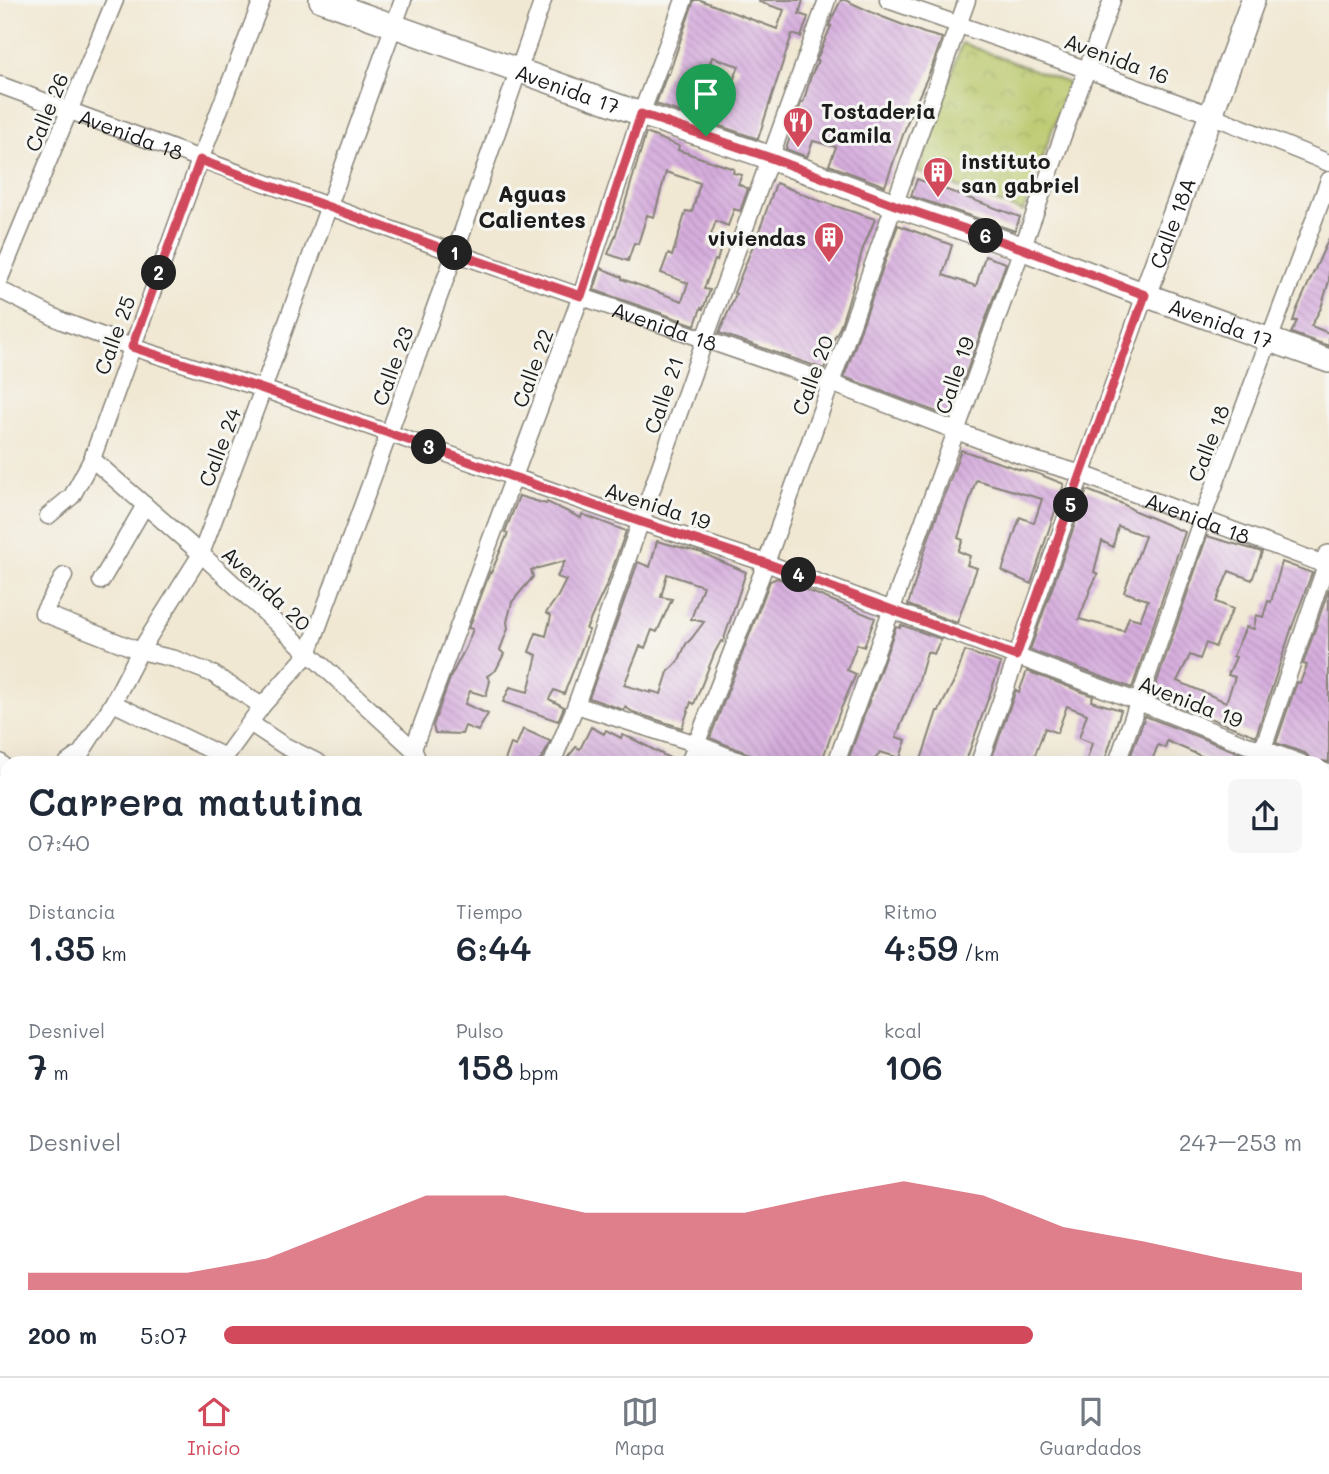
<!DOCTYPE html>
<html lang="es">
<meta charset="utf-8">
<style>
:root{--surface:#fff;--page:#f6f6f7;--text:#1f2937;--muted:#747a83;--line:#e0e1e3;--accent:#d1495b}
body{margin:0;font-family:Mali,sans-serif;background:var(--page);color:var(--text);height:100vh;display:flex;flex-direction:column;font-size:26px;white-space:nowrap}
*{box-sizing:border-box;margin:0}
p{font-size:23px;color:var(--muted)}
.icon{flex:none;width:38px;height:38px;fill:none;stroke:currentColor;stroke-width:2;stroke-linecap:round;stroke-linejoin:round}
.map{position:relative;flex:1;overflow:hidden}
.side{position:absolute;left:0px;top:756px;width:1330px;height:621px;display:flex;flex-direction:column;background:var(--surface);border-radius:21px 21px 0 0;box-shadow:0 7px 28px #0002}
.side>*{flex:none}
.pin{position:absolute;display:grid;place-items:center;width:60px;height:60px;color:#fff;margin:-72px -30px;border-radius:50% 50% 50% 0;rotate:-45deg;box-shadow:0 0 7px #0007}
.pin .icon{rotate:45deg}
.km{position:absolute;width:35px;height:35px;margin:-18px;border-radius:50%;background:#222;color:#fff;font-size:19px;line-height:35px;text-align:center}
.round{display:grid;place-items:center;flex:none;width:74px;height:74px;border-radius:10px;background:var(--page)}
.overview{display:flex;align-items:center;justify-content:space-between;height:119px;padding:0 28px}
h1{font-size:38px;font-weight:600;line-height:52px}
.metrics{display:grid;grid-template-columns:repeat(3,1fr);gap:10px;height:119px;padding:7px 28px}
.metrics div{display:grid;align-content:center}
.metrics b{font-size:35px;font-weight:600}
.metrics small{font-size:19px;font-weight:400}
.metrics p{font-size:19px}
.chart{height:196px;padding:14px 28px}
.chart p{display:flex;justify-content:space-between}
.chart svg{width:100%;height:126px;margin-top:7px;fill:var(--accent);opacity:.7}
ul{padding:0 28px;list-style:none;font-size:23px}
li{display:grid;grid-template-columns:112px 84px 1fr;align-items:center;height:52px}
li i{height:18px;border-radius:9px;background:var(--accent)}
.dock{display:flex;justify-content:space-around;align-items:center;height:98px;border-top:2px solid var(--line);background:var(--surface);font-size:19px;color:var(--muted)}
.dock a{display:grid;justify-items:center;gap:4px}
.dock .on{color:var(--accent)}
.map>svg:first-child{display:block}
</style>
<div class="map">
<svg width="1329" height="1376" viewBox="0 0 1329 1376">
<defs>
<pattern id="park-crowns" width="20" height="18" patternUnits="userSpaceOnUse" patternTransform="scale(1.75)"><rect width="20" height="18" fill="#b9c769"/><path d="M2 6a3 3 0 1 1 6 0M12 15a3 3 0 1 1 6 0" fill="none" stroke="#9eaa5a"/></pattern>
<pattern id="building-back-hatch" width="6" height="6" patternUnits="userSpaceOnUse" patternTransform="scale(1.75)"><rect width="6" height="6" fill="#d6addd"/><path d="M-1 5l2 2M0 0l6 6M5-1l2 2" fill="none" stroke="#b794bd"/></pattern>
</defs>
<rect width="100%" height="100%" fill="#f6f6f2"/>
<filter id="ink" filterUnits="userSpaceOnUse"><feTurbulence type="fractalNoise" baseFrequency=".0143" numOctaves="2"/><feDisplacementMap in="SourceGraphic" scale="14" xChannelSelector="R" yChannelSelector="G"/><feConvolveMatrix kernelMatrix="1 2 1 2 8 2 1 2 1" color-interpolation-filters="sRGB"/></filter>
<filter id="wash" filterUnits="userSpaceOnUse"><feTurbulence type="fractalNoise" baseFrequency=".00686" numOctaves="4" result="noise"/><feDisplacementMap in="SourceGraphic" scale="28" xChannelSelector="R" yChannelSelector="G"/><feGaussianBlur stdDeviation="1.57" result="paint"/><feColorMatrix in="noise" values="0 0 0 0 0 0 0 0 0 0 0 0 0 0 0 0 0 1.4 0 .05"/><feComposite in="paint" operator="in"/></filter>
<g filter="url(#wash)">
<rect width="100%" height="100%" fill="#f1e8d3"/>
<path fill="url(#park-crowns)" stroke="#6a7242" stroke-width="2" d="M962 43 1069 83 1023 212 918 172Z"/>
<g id="blocks">
<path fill="url(#building-back-hatch)" fill-rule="evenodd" d="M694 0H700L777 29 784 10 759 2 760 0H803L799 14 808 17 801 37 792 34 758 139 656 104 667 74H669ZM712 57 739 66 728 95 718 92 713 106 688 97 699 67 708 70Z
M841 0H845L880 16 924 33 942 38 932 67 909 118 885 186 829 165 836 147 813 141 807 157 786 149 801 103H803L811 76 818 61H816L831 26H829L832 18Z
M646 133 679 146 678 150 734 169 733 173 742 175 738 184 748 189 740 211 734 209 728 226 716 221 707 246 720 250 717 261 715 260 704 289 710 290 703 309 701 308 695 325 594 290 601 268 622 277V279L682 301 688 283 661 273 668 254 672 256 686 211 692 212 700 183 666 172 654 217 647 215 638 244 634 243 628 261 608 254 615 237Z
M917 179 1020 217 1015 231 911 196Z
M776 183 817 200 875 219 862 251 852 290 840 327 826 355 829 356 824 369 719 333 736 294 734 293 762 223Z
M898 225 952 245 943 275 976 286 985 256 1006 263 950 417 844 377Z
M1329 238V281L1321 308 1311 326 1329 333V346L1291 333 1297 321H1293L1297 309Z
M961 450 1021 470 1036 473 1064 484 1031 584 1002 571 1020 517 1034 523 1042 499 976 480 958 538 963 540 958 551 970 556 967 565 977 568 957 623 908 605 928 540Z
M1087 490 1123 504 1135 511 1185 532 1132 688 1030 650ZM1118 526 1145 536 1124 592 1148 600 1140 620 1129 617 1124 631 1079 619 1091 588 1098 574 1094 572 1102 541 1113 547Z
M519 496 546 504 547 502 581 518 582 514 626 531 607 584 586 629 589 630 564 694 554 690 549 699 564 707 558 721 503 702 510 687 528 692 537 655 529 652 536 633 546 636 551 616 546 613 558 596 566 580 557 577 565 561 531 570 533 577 512 602 507 622 508 628 500 650 504 654 496 670 487 676 490 681 486 696 470 691 465 704 488 714 478 731 465 726 462 734 435 733 433 726 436 717 451 676 466 647 473 629 469 628 490 572 491 573 508 533 505 532Z
M1207 536 1262 552 1252 580 1229 571 1216 602 1233 609 1226 623 1215 647 1206 643 1200 659 1190 655 1177 681 1226 702 1235 677 1228 675 1236 657 1233 656 1246 627 1254 629 1256 615 1263 617 1268 601 1271 602 1282 562 1312 573 1292 627 1256 736 1152 696Z
M657 541 702 553 746 572 723 642 721 641 715 652 694 704 691 702 682 728 633 712 625 707 624 710 589 698 638 562 650 567ZM667 574 703 586 691 619 704 622 691 639 686 644 679 660 668 672 661 694 651 691V693L624 685 640 646 645 648 652 630 657 632 672 599 661 597Z
M777 578 875 618 864 647 857 644 847 670 856 674 840 711 821 763H755L753 757 749 754 710 738 770 581Z
M1329 589V762L1322 761 1311 763 1309 757 1305 753 1276 743 1297 682 1300 683 1307 665 1303 664Z
M901 625 941 639 934 654 927 652 918 684 896 737 906 740 900 758 880 752 873 763H847L896 627 900 628Z
M965 651 1001 663 965 763H920L937 711H939L956 677Z
M1027 671 1093 696 1091 701 1121 710 1104 763H1086L1092 743 1079 738 1087 714 1067 706 1057 733 1045 728 1032 763H990L1016 690 1019 692Z
M1145 716 1242 754 1239 763H1217L1167 741 1165 748 1158 745 1151 763H1128Z
M591 727 604 734 606 730 621 738 622 735 633 739 679 763H563L576 747 580 749Z
M523 729 550 741 545 753 538 763H504L511 744 516 746Z"/>
</g>
</g>
<g filter="url(#ink)">
<use href="#blocks" fill-opacity="0" stroke="#868278" stroke-width="2"/>
<g fill="none" stroke-linecap="round" stroke-linejoin="round">
<g stroke="#868278" stroke-width="19">
<g id="street">
<path d="M888 0 1088 70 1211 115 1329 163"/>
<path id="s1" d="M0 85 455 253 831 383 1030 459 1082 474 1326 565 1258 763"/>
<path d="M0 278 115 0"/>
<path d="M0 290 62 321 132 347 263 389 641 522 766 563 1139 702 1247 745 1263 749 1301 763"/>
<path d="M92 459 201 554 413 749 419 763"/>
<path d="M48 516 72 496 92 459 200 160 262 0"/>
<path d="M64 576 43 613 140 651 175 659 213 674 262 706"/>
<path d="M101 581 145 505"/>
<path d="M113 703 225 757"/>
<path d="M576 705 697 744 744 763"/>
<path d="M250 723 283 745 319 763"/>
<path d="M413 749 581 296 641 114 684 0"/>
<path d="M0 762 7 771"/>
<path d="M67 763 81 753 113 703 140 651 201 554 263 389 403 0"/>
<path d="M222 763 225 757 262 706 308 654 455 253 543 0"/>
<path d="M552 763 576 705 705 339 827 0"/>
<path d="M689 763 766 563 831 383 967 0"/>
<path d="M836 763 1112 0"/>
<path d="M979 763 1145 295"/>
<path d="M1117 763 1202 519 1329 180"/>
<path d="M1323 771 1329 773"/>
<path d="M1323 874 1329 857"/>
<path d="M0 1040 7 1019"/>
<path d="M1323 1172 1329 1175"/>
<path d="M1323 1304 1329 1307"/>
<path d="M219 1370 237 1376"/>
<path d="M338 1370 340 1376"/>
<path d="M991 1370 1003 1376"/>
<path d="M1205 1370 1219 1376"/>
<path d="M17 1376 19 1370"/>
<path d="M199 1376 201 1370"/>
<path d="M427 1376 432 1370"/>
<path d="M514 1376 519 1370"/>
<path d="M608 1376 610 1370"/>
<path d="M695 1376 697 1370"/>
<path d="M780 1376 782 1370"/>
<path d="M813 1376 820 1370"/>
<path d="M869 1376 872 1370"/>
<path d="M1047 1376 1049 1370"/>
<path d="M1144 1376 1146 1370"/>
</g>
</g>
<g stroke="#868278" stroke-width="26">
<g id="secondary">
<path id="s2" d="M321 0 641 114 771 158 895 205 1021 248 1145 295 1329 361"/>
<path id="s3" d="M1145 295 1253 0"/>
<path d="M1329 557 1326 565 1329 566"/>
<path d="M1323 1152 1329 1135"/>
<path d="M1243 1376 1245 1370"/>
</g>
</g>
<use href="#street" stroke="#fff" stroke-width="16"/>
<use href="#secondary" stroke="#fff" stroke-width="23"/>
</g>
</g>
<g fill="none" stroke-linecap="round" stroke-linejoin="round" filter="url(#ink)">
<g stroke="#fff" stroke-width="14">
<path id="route" d="M641 114 771 158 895 205 1021 248 1145 295 1016 656 766 563 641 522 263 389 132 347 200 160 455 253 581 296Z"/>
</g>
<use href="#route" stroke="#d1495b" stroke-width="9"/>
</g>
<defs>
<g id="restaurant-pin" transform="scale(1.575)"><path d="M0 17L-7.5 6A9.5 9.5 0 1 1 7.5 6Z" fill="#d1495b" stroke="#f6f6f2"/><path d="M-5-6h1v4h1v-4h1v4h1v-4h1v5L-1.5 .5V6h-2V.5L-5-1ZM5-6V6H3V1.5H1.5Q1.5-4 5-6Z" fill="#fff"/></g>
<g id="building-pin" transform="scale(1.575)"><path d="M0 17L-7.5 6A9.5 9.5 0 1 1 7.5 6Z" fill="#d1495b" stroke="#f6f6f2"/><path d="M-4-6H4V6H1V3H-1V6H-4ZM-2.5-4.3h1.7v1.8h-1.7ZM.8-4.3h1.7v1.8H.8ZM-2.5-1h1.7V.8h-1.7ZM.8-1h1.7V.8H.8Z" fill="#fff"/></g>
</defs>
<g fill-rule="evenodd">
<use href="#restaurant-pin" x="798" y="122"/>
<use href="#building-pin" x="938" y="172"/>
<use href="#building-pin" x="829" y="237"/>
</g>
<g text-anchor="middle" dominant-baseline="central" stroke-width="6" stroke-linejoin="round" paint-order="stroke">
<g font-size="21" fill="#1c1c1c" stroke="#f6f6f2">
<text transform="translate(1117 58) rotate(20)">Avenida 16</text>
<text stroke="none"><textPath href="#s2" startOffset="262">Avenida 17</textPath></text>
<text transform="translate(46 112) rotate(-68)">Calle 26</text>
<text stroke="none"><textPath href="#s1" startOffset="140">Avenida 18</textPath></text>
<text stroke="none"><textPath href="#s3" startOffset="77">Calle 18A</textPath></text>
<text stroke="none"><textPath href="#s2" startOffset="956">Avenida 17</textPath></text>
<text stroke="none"><textPath href="#s1" startOffset="707">Avenida 18</textPath></text>
<text transform="translate(114 335) rotate(-70)">Calle 25</text>
<text transform="translate(392 366) rotate(-70)">Calle 23</text>
<text transform="translate(532 368) rotate(-70)">Calle 22</text>
<text transform="translate(812 375) rotate(-70)">Calle 20</text>
<text transform="translate(954 375) rotate(-71)">Calle 19</text>
<text transform="translate(663 395) rotate(-71)">Calle 21</text>
<text transform="translate(1208 443) rotate(-69)">Calle 18</text>
<text transform="translate(219 447) rotate(-69)">Calle 24</text>
<text transform="translate(658 505) rotate(18)">Avenida 19</text>
<text stroke="none"><textPath href="#s1" startOffset="1274">Avenida 18</textPath></text>
<text transform="translate(267 588) rotate(43)">Avenida 20</text>
<text transform="translate(1191 701) rotate(21)">Avenida 19</text>
</g>
<g font-size="21" font-weight="bold" fill="#1c1c1c" stroke="#f6f6f2" text-anchor="start">
<text x="821" y="110">Tostaderia<tspan x="821" dy="24">Camila</tspan></text>
<text x="961" y="160">instituto<tspan x="961" dy="24">san gabriel</tspan></text>
<text x="806" y="237" text-anchor="end">viviendas</text>
</g>
<g font-size="23" font-weight="bold" fill="#1c1c1c" stroke="#f6f6f2">
<text x="532" y="193">Aguas<tspan x="532" dy="26">Calientes</tspan></text>
</g>
</g>
</svg>
<div class="pin" style="left:706px;top:136px;background:#1e9e55"><svg class="icon" aria-label="arrive" viewBox="0 0 24 24"><path d="M6 21V4h12l-3 4 3 4H6"/></svg></div>
<b class="km" style="left:455px;top:253px">1</b>
<b class="km" style="left:159px;top:273px">2</b>
<b class="km" style="left:429px;top:447px">3</b>
<b class="km" style="left:799px;top:575px">4</b>
<b class="km" style="left:1071px;top:505px">5</b>
<b class="km" style="left:986px;top:236px">6</b>
<section class="side">
<div class="overview"><div><h1>Carrera matutina</h1><p>07:40</p></div><a class="round"><svg class="icon" aria-label="share" viewBox="0 0 24 24"><path d="M12 15V3M7 8l5-5 5 5M5 13v7h14v-7"/></svg></a></div>
<div class="metrics">
<div><p>Distancia</p><b>1.35<small> km</small></b></div>
<div><p>Tiempo</p><b>6:44</b></div>
<div><p>Ritmo</p><b>4:59<small> /km</small></b></div>
</div>
<div class="metrics">
<div><p>Desnivel</p><b>7<small> m</small></b></div>
<div><p>Pulso</p><b>158<small> bpm</small></b></div>
<div><p>kcal</p><b>106</b></div>
</div>
<div class="chart"><p><span>Desnivel</span>247–253 m</p>
<svg viewBox="0 0 160 44" preserveAspectRatio="none"><path d="M0 44V38L10 38L20 38L30 33L40 22L50 11L60 11L70 17L80 17L90 17L100 11L110 6L120 11L130 22L140 27L150 33L160 38V44z"/></svg>
</div>
<ul>
<li><b>200 m</b>5:07<i style="width:75%"></i></li>
</ul>
</section>
</div>
<nav class="dock">
<a class="on"><svg class="icon" aria-label="home" viewBox="0 0 24 24"><path d="M3 11l9-7 9 7M6 9v11h12V9"/></svg>Inicio</a>
<a><svg class="icon" aria-label="map" viewBox="0 0 24 24"><path d="M3 6l6-2 6 2 6-2v14l-6 2-6-2-6 2zM9 4v14M15 6v14"/></svg>Mapa</a>
<a><svg class="icon" aria-label="saved" viewBox="0 0 24 24"><path d="M7 4h10v16l-5-4-5 4z"/></svg>Guardados</a>
</nav>
